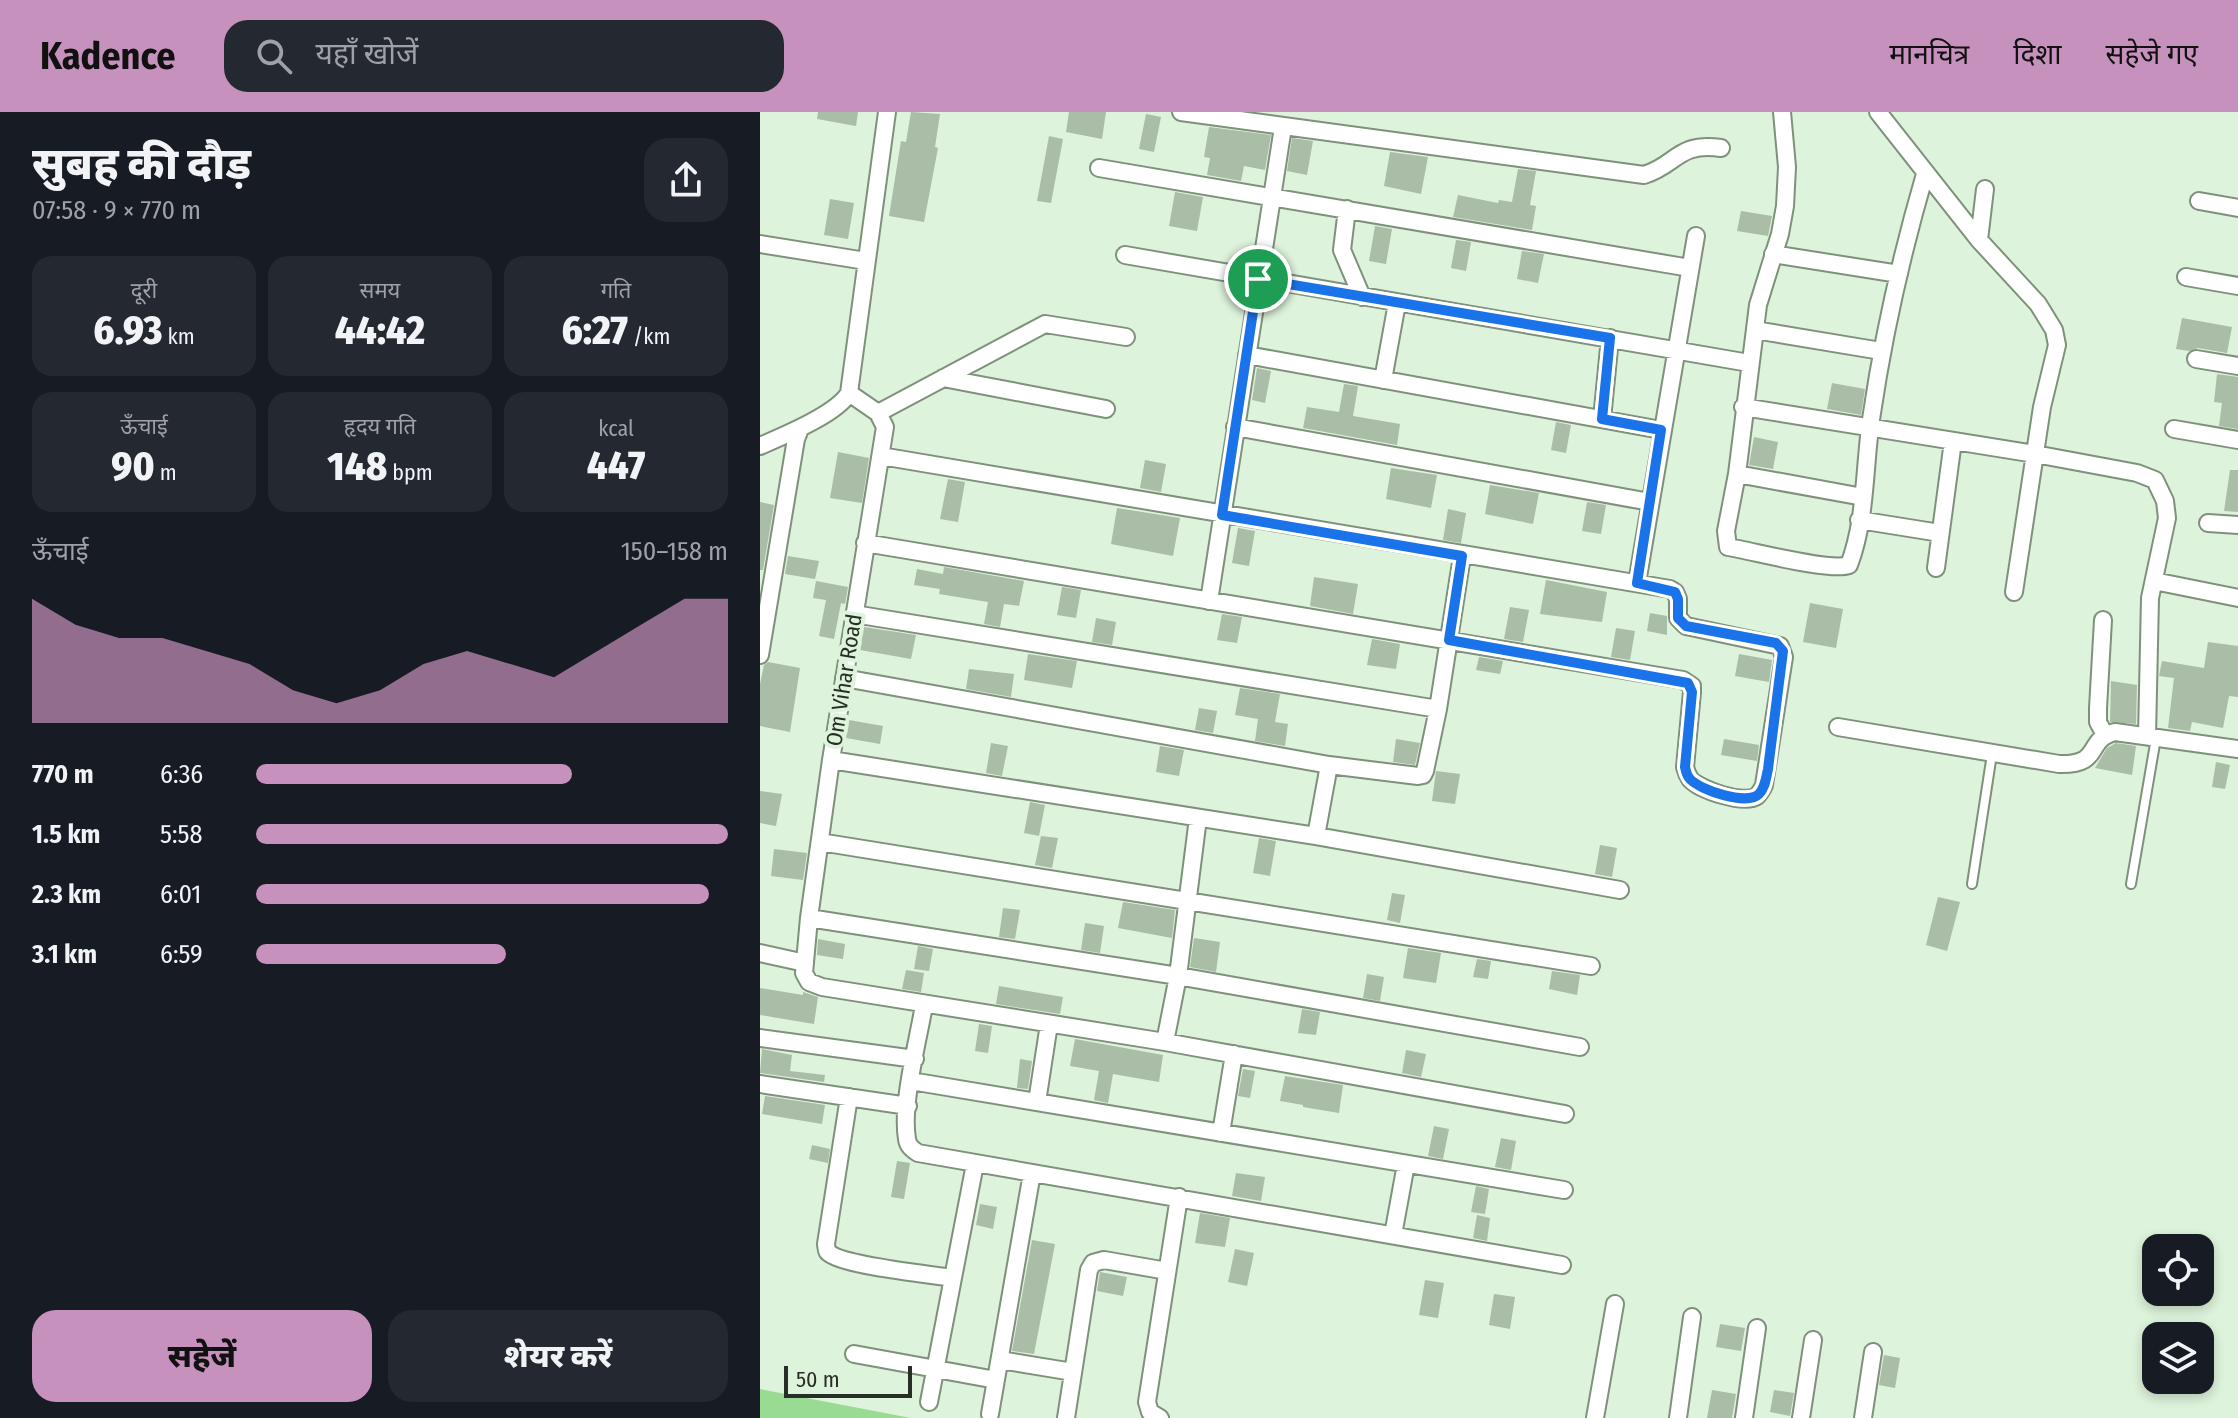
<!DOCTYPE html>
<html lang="hi">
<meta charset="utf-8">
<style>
:root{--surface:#171b24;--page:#242831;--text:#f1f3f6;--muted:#9ea1a6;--accent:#c691bc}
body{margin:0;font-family:"Fira Sans Condensed","Noto Sans Devanagari",sans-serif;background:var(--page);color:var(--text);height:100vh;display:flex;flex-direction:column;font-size:30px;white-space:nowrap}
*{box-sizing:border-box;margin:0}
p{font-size:26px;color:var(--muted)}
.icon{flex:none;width:44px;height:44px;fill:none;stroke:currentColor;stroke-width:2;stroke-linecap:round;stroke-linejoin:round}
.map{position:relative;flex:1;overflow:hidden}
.drawer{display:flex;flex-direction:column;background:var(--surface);width:760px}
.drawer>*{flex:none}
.buttons{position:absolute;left:1382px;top:1122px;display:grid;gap:16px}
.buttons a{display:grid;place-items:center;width:72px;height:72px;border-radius:16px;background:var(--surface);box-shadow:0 4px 12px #0003;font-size:40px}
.scale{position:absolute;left:24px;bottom:20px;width:128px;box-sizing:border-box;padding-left:8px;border:4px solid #272e26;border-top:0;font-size:22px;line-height:28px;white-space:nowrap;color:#272e26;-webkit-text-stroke:6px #def3db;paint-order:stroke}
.pin{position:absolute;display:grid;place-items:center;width:68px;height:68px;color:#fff;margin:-34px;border:4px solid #fff;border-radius:50%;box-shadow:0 2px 8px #0007}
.round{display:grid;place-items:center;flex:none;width:84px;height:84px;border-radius:24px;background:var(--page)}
.summary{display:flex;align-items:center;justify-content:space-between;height:136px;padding:0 32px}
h1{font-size:44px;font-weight:800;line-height:60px}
.stats{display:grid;grid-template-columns:repeat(3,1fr);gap:12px;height:136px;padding:8px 32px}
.stats div{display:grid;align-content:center;border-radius:20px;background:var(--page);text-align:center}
.stats b{font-size:40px;font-weight:800}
.stats small{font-size:22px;font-weight:400}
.stats p{font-size:22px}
.chart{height:224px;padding:16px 32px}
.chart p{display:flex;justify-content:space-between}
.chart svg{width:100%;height:144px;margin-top:8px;fill:var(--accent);opacity:.7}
.action{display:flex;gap:16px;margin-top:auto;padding:16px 32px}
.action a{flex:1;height:92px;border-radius:24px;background:var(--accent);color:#111;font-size:32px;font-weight:800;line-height:92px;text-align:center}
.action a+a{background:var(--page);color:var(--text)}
ul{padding:0 32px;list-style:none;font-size:26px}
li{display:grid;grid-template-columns:128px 96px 1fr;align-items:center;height:60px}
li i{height:20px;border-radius:10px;background:var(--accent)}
header{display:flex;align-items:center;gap:48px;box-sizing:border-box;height:112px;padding:0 40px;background:var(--accent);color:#111}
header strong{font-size:38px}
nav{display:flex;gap:44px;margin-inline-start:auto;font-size:28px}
.search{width:560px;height:72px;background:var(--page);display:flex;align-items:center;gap:20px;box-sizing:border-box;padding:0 28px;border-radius:24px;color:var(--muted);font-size:30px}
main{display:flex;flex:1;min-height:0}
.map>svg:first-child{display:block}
</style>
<header>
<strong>Kadence</strong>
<div class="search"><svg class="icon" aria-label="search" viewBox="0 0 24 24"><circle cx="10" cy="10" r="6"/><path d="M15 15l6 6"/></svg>यहाँ खोजें</div>
<nav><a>मानचित्र</a><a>दिशा</a><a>सहेजे गए</a></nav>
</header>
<main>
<section class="drawer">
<div class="summary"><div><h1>सुबह की दौड़</h1><p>07:58 · 9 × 770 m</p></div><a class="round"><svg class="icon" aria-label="share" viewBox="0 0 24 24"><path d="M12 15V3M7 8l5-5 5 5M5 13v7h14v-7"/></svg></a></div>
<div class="stats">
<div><p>दूरी</p><b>6.93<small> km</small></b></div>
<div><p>समय</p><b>44:42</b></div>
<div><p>गति</p><b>6:27<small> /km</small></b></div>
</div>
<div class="stats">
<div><p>ऊँचाई</p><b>90<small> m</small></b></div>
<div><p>हृदय गति</p><b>148<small> bpm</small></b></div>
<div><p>kcal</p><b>447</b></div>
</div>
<div class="chart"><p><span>ऊँचाई</span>150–158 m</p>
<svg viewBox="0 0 160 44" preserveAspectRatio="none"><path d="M0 44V6L10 14L20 18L30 18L40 22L50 26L60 34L70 38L80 34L90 26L100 22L110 26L120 30L130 22L140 14L150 6L160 6V44z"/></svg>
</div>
<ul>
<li><b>770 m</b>6:36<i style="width:67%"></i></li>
<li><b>1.5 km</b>5:58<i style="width:100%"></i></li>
<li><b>2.3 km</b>6:01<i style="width:96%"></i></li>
<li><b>3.1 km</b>6:59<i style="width:53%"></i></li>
</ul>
<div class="action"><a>सहेजें</a><a>शेयर करें</a></div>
</section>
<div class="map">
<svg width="1478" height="1306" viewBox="0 0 1478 1306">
<rect width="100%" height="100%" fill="#def3db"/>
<path fill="#99db92" d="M0 1277 151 1306H0Z"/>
<path fill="#aabda7" d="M58 0H98L96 14 57 7Z
M151 0 180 2 175 35 178 36 164 110 129 104 141 29 146 30Z
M309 0H346L342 27 306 20Z
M386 2 401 5 394 40 379 37Z
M449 15 511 23 505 58 484 54 481 69 447 63 450 46 444 45Z
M289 24 303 27 291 91 277 89Z
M532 26 553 29 547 63 527 59Z
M630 40 668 45 661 82 624 74Z
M758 57 776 59 770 93 776 94 772 118 693 105 698 83 738 91 739 88 752 90Z
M415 80 443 85 437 119 409 114Z
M70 87 94 91 88 127 64 123Z
M981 99 1012 104 1008 124 977 119Z
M615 114 632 117 626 152 609 149Z
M696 128 711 130 706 159 691 156Z
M762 139 784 142 778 171 757 167Z
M1422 206 1472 215 1467 241 1438 236 1429 239 1416 237Z
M497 256 511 259 505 291 492 288Z
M1457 262 1478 265V317L1459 314 1462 291 1454 290Z
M1072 271 1105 277 1101 303 1067 297Z
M584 272 598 274 593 304 640 312 637 333 543 316 547 295 579 300Z
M796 310 811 313 806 341 791 338Z
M994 325 1018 330 1013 357 989 353Z
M78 340 109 346 102 391 70 386Z
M385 348 406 352 401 380 380 376Z
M631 356 677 363 671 396 626 387Z
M1470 358H1478V400L1464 399Z
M188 367 205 370 198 410 180 407Z
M730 373 779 381 773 412 725 402Z
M0 390 14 393 3 458H0Z
M827 390 846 393 841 422 822 419Z
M357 396 420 406 413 444 351 432Z
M688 397 706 401 701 431 683 428Z
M478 416 495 419 489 454 472 451Z
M28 444 59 449 55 467 25 462Z
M184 455 264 469 259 494 244 492 240 515 224 512 228 490 179 482 180 477 154 473 157 457 183 462Z
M554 465 598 472 593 502 550 494Z
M786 468 847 480 842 510 780 502Z
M56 469 88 475 85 492 81 491 74 527 59 524 66 488 53 486Z
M302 475 321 478 316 506 297 503Z
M1050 491 1083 497 1076 536 1043 530Z
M750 495 769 498 763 530 744 527Z
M890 501 907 504V523L887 519Z
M462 502 482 505 477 531 457 528Z
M336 506 356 510 352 533 332 530Z
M104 515 156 523 151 547 100 538Z
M856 516 875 519 870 548 851 545Z
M612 527 640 532 636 557 607 553Z
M1448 530 1478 534V585L1469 584 1463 616 1432 610 1430 619 1408 616 1414 566 1399 564 1402 549 1444 556Z
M268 542 317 549 312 576 264 568Z
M979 542 1012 548 1009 570 975 564Z
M719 545 743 549 740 562 716 558Z
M8 550 40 556 30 620 0 614V572L4 553Z
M209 557 254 562 251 585 206 577Z
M1351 569 1377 573 1376 612 1350 610Z
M480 576 520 582 515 610 528 612 525 634 495 629 498 607 475 603Z
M439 596 457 599 453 621 435 618Z
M89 608 123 614 120 632 86 626Z
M636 627 660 631 655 653 633 650Z
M964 627 999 633 997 649 961 643Z
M231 631 248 634 242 664 226 661Z
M1356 631 1376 634 1372 663 1335 656 1347 636Z
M400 634 424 638 419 664 396 660Z
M1456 650 1470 653 1465 677 1452 675Z
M676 659 700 662 695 692 672 689Z
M0 679 22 682 16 714 0 711Z
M270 690 285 693 279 724 264 721Z
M281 724 298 726 292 756 275 753Z
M499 726 516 729 510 764 493 761Z
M840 733 857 736 852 765 835 762Z
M14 737 47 741 43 768 11 764Z
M632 781 645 783 640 811 627 808Z
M1178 785 1200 790 1187 839 1166 833Z
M363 790 415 798 412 826 358 816Z
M243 796 260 798 255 827 239 825Z
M325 811 344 814 340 841 321 838Z
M434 826 460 830 456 860 430 855Z
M58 827 85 832 83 847 57 843Z
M158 834 173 837 169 859 154 857Z
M648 836 681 841 676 871 643 866Z
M717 847 731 849 728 867 713 865Z
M146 858 164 861 161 880 142 877Z
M792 859 820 863 817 883 789 877Z
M607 862 624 865 620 889 603 886Z
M239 874 303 885 300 902 236 892Z
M0 876 43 883V880L58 885 54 912 0 903Z
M542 897 560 900 556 923 538 921Z
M219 912 232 914 228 941 215 939Z
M315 927 403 943 399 970 353 962 348 991 334 988 339 959 310 954Z
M2 937 32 943 30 959 65 963 64 970 0 961Z
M646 938 666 942 661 965 642 961Z
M260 947 272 949 268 977 257 976Z
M483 957 495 959 490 986 478 984Z
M525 964 583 973 579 1001 543 995V993L520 989Z
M5 984 65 993 62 1012 2 1002Z
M674 1014 689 1017 683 1047 668 1044Z
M741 1026 756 1029 751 1058 735 1055Z
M52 1033 70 1037 68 1051 49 1047Z
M137 1049 150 1051 144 1087 131 1085Z
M476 1061 505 1065 501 1089 472 1084Z
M716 1074 729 1077 725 1102 711 1100Z
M220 1092 237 1095 233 1117 216 1113Z
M440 1101 470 1106 465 1135 435 1131Z
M717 1103 730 1106 727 1129 713 1126Z
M272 1128 295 1132 274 1242 252 1239Z
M475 1137 494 1141 487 1174 468 1170Z
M340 1160 367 1165 363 1184 337 1179Z
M665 1168 684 1171 678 1206 659 1203Z
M734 1182 755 1185 750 1217 729 1213Z
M960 1212 985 1216 981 1239 956 1235Z
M1124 1243 1140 1246 1135 1276 1119 1273Z
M952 1278 976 1282 972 1306H947Z
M1014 1278 1034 1281 1030 1304 1010 1300Z"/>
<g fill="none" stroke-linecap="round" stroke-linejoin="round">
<g stroke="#7e917b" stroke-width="12">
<path id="service" d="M1212 772 1232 642
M1371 772 1396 626"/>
</g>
<g stroke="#7e917b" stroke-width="20">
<path id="minor" d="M421 0 884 63C917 53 917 30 961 36
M1022 0 1027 55 1025 94 1020 122 998 193 977 362 966 419 968 435C993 439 1070 460 1089 453 1107 406 1104 350 1112 301 1124 220 1142 141 1165 62
M1118 0 1219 128 1278 192 1294 218 1297 233 1282 295 1254 480
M339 56 930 156
M1439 89 1478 96
M587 97 582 138 602 185
M1219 128 1225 77
M0 132 106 149
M1013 142 1139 162
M365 143 989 251
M1426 165 1478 174
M995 218 1121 239
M487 243 901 318
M1436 247 1478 254
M183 266 346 297
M623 268 637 191
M89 281 118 301 125 315 71 648 49 806 44 861 49 870 62 875 405 930 805 1002
M983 295 1275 342 1377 361 1395 368 1405 389 1407 406 1390 486 1387 624
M118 301 285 212 366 225
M842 307 850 226
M475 315 890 390
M1414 317 1478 328
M0 334C23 324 77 302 89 281L127 0
M977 362 1103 385
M1099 408 1180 421
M1448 411 1478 413
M105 431 923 568 932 574V580L925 655C926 659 928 664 930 667 940 678 984 693 997 684 999 682 1003 676 1004 673L1024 545 1020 534 926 514 918 506V487L915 480 910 477 121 344
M1176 456 1193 329
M1394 469 1478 486
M877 471 936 124
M449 489 523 15
M94 502 678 597
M1343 508 1338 596V610L1345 623
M0 543 36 327 40 317
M84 566 569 653 658 664 663 663 665 659 678 597 702 444
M1078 615 1299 652C1344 653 1324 628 1355 620L1478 637
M71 648 556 724 860 778
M556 724 569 653
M60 730 831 854
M49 806 418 864 820 935
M0 841 45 851
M164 893C158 929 141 992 147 1027 148 1034 152 1037 158 1041L802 1153
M0 926 155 947
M405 930 418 864 438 706
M151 969 804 1078
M0 972 148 994
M89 985 66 1132C67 1139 66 1140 72 1143 90 1154 167 1162 193 1166
M277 990 289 912
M461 1021 474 942
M633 1123 646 1052
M94 1242 236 1268
M240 1248 313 1260
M169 1290 215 1052
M230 1302 272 1061
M306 1306 329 1158 333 1151 344 1148 407 1159
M400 1306 390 1300 387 1290 419 1085
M835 1306 855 1192
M918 1306 932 1205
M984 1306 997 1216
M1041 1306 1053 1228
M1103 1306 1113 1240"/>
</g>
<use href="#service" stroke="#fff" stroke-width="8"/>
<use href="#minor" stroke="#fff" stroke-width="16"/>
</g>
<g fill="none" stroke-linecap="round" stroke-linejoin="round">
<g stroke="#fff" stroke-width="16">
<path id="route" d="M498 167 850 226 842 307 901 318 877 471 915 480 918 487V506L926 514 1016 531 1023 539 1008 657C1006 666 1005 676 999 682 987 694 940 678 930 667 927 664 926 660 925 655L932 580 928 571 689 528 702 444 462 403Z"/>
</g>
<use href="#route" stroke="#1a73e8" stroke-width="10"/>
</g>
<g text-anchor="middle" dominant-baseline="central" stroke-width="8" stroke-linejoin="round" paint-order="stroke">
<g font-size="22" fill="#272e26" stroke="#def3db">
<text transform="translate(84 568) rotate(-81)">Om Vihar Road</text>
</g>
</g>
</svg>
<div class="buttons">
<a><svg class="icon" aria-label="locate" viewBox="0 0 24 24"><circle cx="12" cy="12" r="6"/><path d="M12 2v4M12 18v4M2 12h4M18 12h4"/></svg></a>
<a><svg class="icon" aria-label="layers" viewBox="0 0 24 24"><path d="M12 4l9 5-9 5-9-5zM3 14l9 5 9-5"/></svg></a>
</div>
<div class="scale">50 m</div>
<div class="pin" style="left:498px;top:167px;background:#1e9e55"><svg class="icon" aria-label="arrive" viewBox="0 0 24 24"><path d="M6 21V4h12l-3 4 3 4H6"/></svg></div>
</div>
</main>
